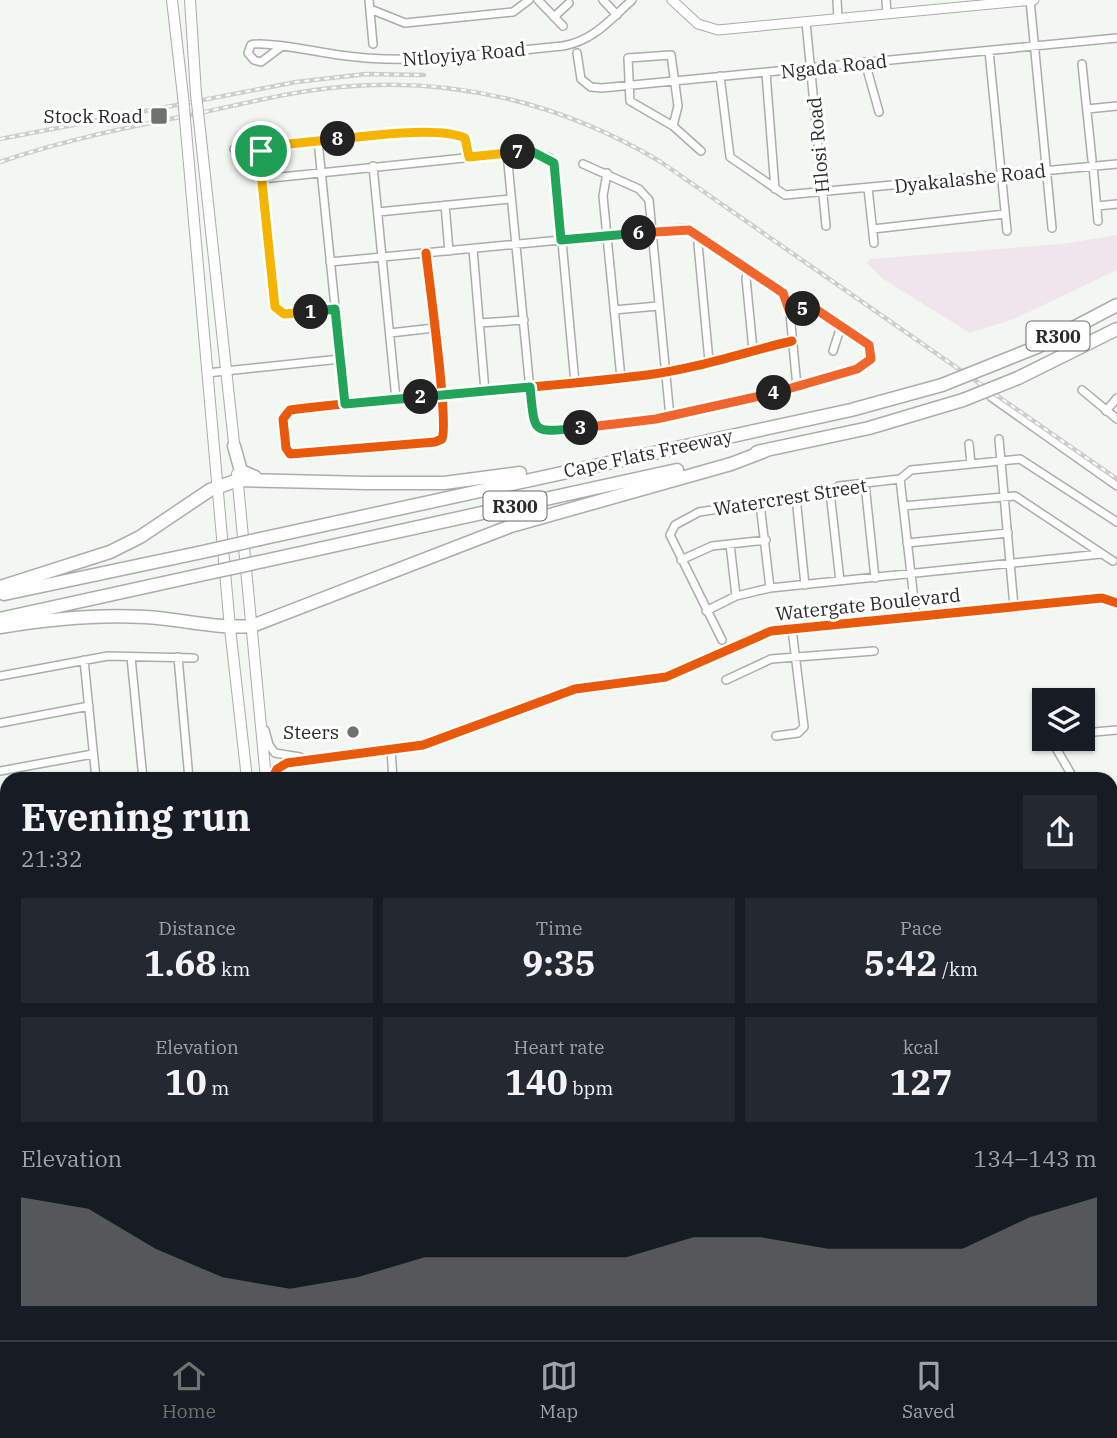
<!DOCTYPE html>
<meta charset="utf-8">
<style>
:root{--surface:#171b24;--page:#242831;--text:#f1f3f6;--muted:#9ea1a6;--line:#363941;--accent:#6f736e}
body{margin:0;font-family:"IBM Plex Serif",serif;background:var(--page);color:var(--text);height:100vh;display:flex;flex-direction:column;font-size:26px;white-space:nowrap}
*{box-sizing:border-box;margin:0}
p{font-size:23px;color:var(--muted)}
.icon{flex:none;width:38px;height:38px;fill:none;stroke:currentColor;stroke-width:2;stroke-linecap:round;stroke-linejoin:round}
.map{position:relative;flex:1;overflow:hidden}
.sheet{position:absolute;left:0px;top:772px;width:1118px;height:569px;display:flex;flex-direction:column;background:var(--surface);border-radius:21px 21px 0 0;box-shadow:0 2px 5px #0004}
.sheet>*{flex:none}
.tools{position:absolute;left:1032px;top:688px;display:grid;gap:14px}
.tools a{display:grid;place-items:center;width:63px;height:63px;border-radius:0px;background:var(--surface);box-shadow:0 2px 5px #0004;font-size:35px}
.pin{position:absolute;display:grid;place-items:center;width:60px;height:60px;color:#fff;margin:-30px;border:4px solid #fff;border-radius:50%;box-shadow:0 2px 7px #0007}
.km{position:absolute;width:35px;height:35px;margin:-18px;border-radius:50%;background:#222;color:#fff;font-size:19px;line-height:35px;text-align:center}
.round{display:grid;place-items:center;flex:none;width:74px;height:74px;border-radius:0px;background:var(--page)}
.overview{display:flex;align-items:center;justify-content:space-between;height:119px;padding:0 21px}
h1{font-size:38px;font-weight:800;line-height:52px}
.metrics{display:grid;grid-template-columns:repeat(3,1fr);gap:10px;height:119px;padding:7px 21px}
.metrics div{display:grid;align-content:center;border-radius:0px;background:var(--page);text-align:center}
.metrics b{font-size:35px;font-weight:800}
.metrics small{font-size:19px;font-weight:400}
.metrics p{font-size:19px}
.chart{height:196px;padding:14px 21px}
.chart p{display:flex;justify-content:space-between}
.chart svg{width:100%;height:126px;margin-top:7px;fill:var(--accent);opacity:.7}
.dock{display:flex;justify-content:space-around;align-items:center;height:98px;border-top:2px solid var(--line);background:var(--surface);font-size:19px;color:var(--muted)}
.dock a{display:grid;justify-items:center;gap:4px}
.dock .active{color:var(--accent)}
.map>svg:first-child{display:block}
</style>
<div class="map">
<svg width="1117" height="1340" viewBox="0 0 1117 1340">
<rect width="100%" height="100%" fill="#f2f7f1"/>
<path fill="#f0e5ec" d="M1117 235V270L1014 319 970 333 883 279 867 263 870 259 1062 244Z"/>
<g fill="none" stroke-linecap="round" stroke-linejoin="round">
<g stroke="#aaaea9" stroke-width="10">
<path id="minor" d="M369 0 373 44
M538 0 563 26
M603 0 617 15
M837 0 838 19
M886 0 887 14
M1030 0 1052 228
M370 9 405 23 513 12 529 0
M554 17 569 3
M806 22 826 226
M281 47 261 62 254 60 248 53 251 45C259 40 324 53 339 55 413 66 489 53 563 46 593 41 610 20 632 0
M989 51 1007 231
M577 53 581 79 591 87 602 88 1117 38
M865 62 879 112
M1082 64 1092 160
M766 73 775 189
M720 76 730 157 785 195 1117 164
M1087 109 1117 106
M673 126 678 106 671 55 628 58 630 101 673 126 701 151
M318 141 345 404
M234 149 261 151
M507 153 533 421 542 431 670 417 812 384 870 362 869 345 820 312 813 309 789 310
M583 164 639 189 649 200 670 417
M373 166 396 399
M1093 166 1098 221
M607 173 603 196 621 378
M262 179 531 151 550 158 555 165 575 383
M868 188 874 243
M445 205 449 251
M1097 206 1117 204
M378 212 511 199
M873 229 1005 214
M701 238 698 244 709 361
M473 249 485 391
M426 253C429 281 449 423 442 439L435 442 290 454 286 448 283 419 290 410C409 395 528 390 647 375 695 369 745 352 792 341
M330 262 686 228 785 295 789 303 797 387
M749 270 746 278 753 350
M335 309 284 314 275 307 260 163 261 151 269 146C309 142 433 124 465 138L469 157
M614 310 658 306
M479 323 524 320
M390 333 434 328
M833 351 841 326
M207 373 340 359
M1082 390 1117 419
M991 397 1117 486
M1106 411 1117 398
M999 439 1014 607
M969 444 971 464
M900 479 916 617
M865 484 875 578
M830 492 840 581
M796 497 805 585
M760 504 770 588
M903 506 1015 496 1113 561
M907 543 1008 533
M730 544 736 596
M681 560 712 546 766 540
M706 611 736 596 770 588 1101 554
M722 640 670 535 675 525 699 512 830 492 839 486 900 479 911 470 1020 459 1117 522
M131 657 143 779
M178 657 189 779
M84 660 96 779
M0 676 108 656 194 658
M726 680 771 659 874 651
M0 723 89 706
M265 730 269 745 275 753 300 757
M1083 733 1117 730
M776 736 798 733 804 727 792 629
M1040 737H1045
M1050 738 1074 779
M391 749 393 779
M0 771 93 754
M272 779 277 769 287 763 423 745 575 689 666 677 771 631 1102 598 1117 603
M0 809 7 808
M1111 819H1117
M1111 924 1117 923
M1111 944 1117 1004
M1111 1018H1117
M0 1041 3 1050 0 1055
M0 1109 7 1105
M0 1185 7 1191
M1111 1322 1117 1321
M0 1329 7 1321
M155 1334 158 1340
M406 1334 408 1340
M487 1334 490 1340
M757 1334 758 1340
M987 1335 1004 1334
M111 1340 119 1334
M257 1340 271 1334
M372 1340 388 1334"/>
</g>
<g stroke="#aaaea9" stroke-width="11">
<path id="tertiary" d="M672 0 698 24 718 30 1034 0"/>
</g>
<g stroke="#aaaea9" stroke-width="12">
<path id="secondary" d="M172 0 183 96
M190 0 196 94
M201 139 235 452
M187 142 230 628 247 779
M237 474 266 779
M445 1334 448 1340
M467 1334 470 1340"/>
</g>
<g stroke="#aaaea9" stroke-width="15">
<path id="motorway" d="M997 363 1037 347 1117 305
M1018 378 1117 329
M234 446 241 471 255 477
M757 452 869 428 963 400
M361 483H444L520 473
M260 539 851 410 942 385
M264 561 677 470
M0 587 110 552 140 537 210 490 238 480 366 483
M4 594 207 551
M0 619 209 573
M0 627C48 619 96 614 145 617 181 619 216 629 252 626L511 526 731 464 765 451"/>
</g>
<use href="#minor" stroke="#fdfefd" stroke-width="7"/>
<use href="#tertiary" stroke="#fdfefd" stroke-width="9"/>
<use href="#secondary" stroke="#fdfefd" stroke-width="10"/>
<use href="#motorway" stroke="#fdfefd" stroke-width="12"/>
<g stroke="#cdcecc" stroke-width="4.5">
<path id="rail" d="M0 139 296 82 366 74 424 75
M0 162C64 140 129 127 195 114 243 104 292 91 341 87 454 76 564 104 661 162L1117 479
M0 985 7 998
M185 1334 189 1340"/>
</g>
<use href="#rail" stroke="#fff" stroke-width="2" stroke-dasharray="5" stroke-linecap="butt"/>
<g stroke="#aaaea9" stroke-width="12" stroke-linecap="butt">
<path id="secondary-bridge" d="M196 94 201 139
M183 96 187 142"/>
</g>
<g stroke="#aaaea9" stroke-width="15" stroke-linecap="butt">
<path id="motorway-bridge" d="M942 385 997 363
M963 400 1018 378
M207 551 260 539
M209 573 264 561"/>
</g>
<use href="#secondary-bridge" stroke="#fdfefd" stroke-width="10"/>
<use href="#motorway-bridge" stroke="#fdfefd" stroke-width="12"/>
<g stroke="#fff" stroke-width="13">
<path id="cycleway" d="M426 253C429 281 449 423 442 439L435 442 290 454 286 448 283 419 290 410C409 395 528 390 647 375 695 369 745 352 792 341
M272 779 277 769 287 763 423 745 575 689 666 677 771 631 1102 598 1117 603"/>
</g>
<use href="#cycleway" stroke="#e8590c" stroke-width="9"/>
</g>
<g fill="none" stroke-linecap="round" stroke-linejoin="round">
<g stroke="#fff" stroke-width="14">
<path id="split-1" d="M261 151 260 163 275 307 284 314 311 312"/>
</g>
<g stroke="#fff" stroke-width="14">
<path id="split-2" d="M311 312 335 309 345 404 421 397"/>
</g>
<g stroke="#fff" stroke-width="14">
<path id="split-3" d="M421 397 530 387C535 437 532 432 581 428"/>
</g>
<g stroke="#fff" stroke-width="14">
<path id="split-4" d="M581 428 656 419 774 393"/>
</g>
<g stroke="#fff" stroke-width="14">
<path id="split-5" d="M774 393 857 369 871 359 869 345 817 310 803 309"/>
</g>
<g stroke="#fff" stroke-width="14">
<path id="split-6" d="M639 233 689 230 783 293 789 310 803 309"/>
</g>
<g stroke="#fff" stroke-width="14">
<path id="split-7" d="M518 152 531 151 554 163 561 240 639 233"/>
</g>
<g stroke="#fff" stroke-width="14">
<path id="split-8" d="M338 139C369 136 438 126 465 138L469 157 518 152"/>
</g>
<g stroke="#fff" stroke-width="14">
<path id="split-9" d="M261 151 269 146 338 139"/>
</g>
<use href="#split-1" stroke="#f5b400" stroke-width="9"/>
<use href="#split-2" stroke="#22a559" stroke-width="9"/>
<use href="#split-3" stroke="#22a559" stroke-width="9"/>
<use href="#split-4" stroke="#f0652b" stroke-width="9"/>
<use href="#split-5" stroke="#f0652b" stroke-width="9"/>
<use href="#split-6" stroke="#f0652b" stroke-width="9"/>
<use href="#split-7" stroke="#22a559" stroke-width="9"/>
<use href="#split-8" stroke="#f5b400" stroke-width="9"/>
<use href="#split-9" stroke="#f5b400" stroke-width="9"/>
</g>
<g fill="#6f736e" stroke="#fff" stroke-width="2.5">
<rect x="150" y="107" width="18" height="18" rx="3.5"/>
<circle cx="353" cy="732" r="7"/>
</g>
<g text-anchor="middle" dominant-baseline="central" stroke-width="6" stroke-linejoin="round" paint-order="stroke">
<g fill="#fff" stroke="#686b68" stroke-width="2">
<rect x="1026.5" y="321.5" width="63" height="29" rx="5"/>
<rect x="483.5" y="491.5" width="63" height="29" rx="5"/>
</g>
<g font-size="18" font-weight="bold" fill="#282c28">
<text x="1058" y="336">R300</text>
<text x="515" y="506">R300</text>
</g>
<g font-size="19" fill="#282c28" stroke="#fff">
<text transform="translate(464 54) rotate(-5)">Ntloyiya Road</text>
<text transform="translate(834 66) rotate(-6)">Ngada Road</text>
<text transform="translate(818 145) rotate(-95)">Hlosi Road</text>
<text transform="translate(970 178) rotate(-6)">Dyakalashe Road</text>
<text transform="translate(648 453) rotate(-12)">Cape Flats Freeway</text>
<text transform="translate(790 497) rotate(-9)">Watercrest Street</text>
<text transform="translate(868 604) rotate(-6)">Watergate Boulevard</text>
</g>
<g font-size="19" fill="#282c28" stroke="#fff" text-anchor="end">
<text x="143" y="116">Stock Road</text>
<text x="339" y="732">Steers</text>
</g>
</g>
</svg>
<div class="tools">
<a><svg class="icon" aria-label="layers" viewBox="0 0 24 24"><path d="M12 4l9 5-9 5-9-5zM3 14l9 5 9-5"/></svg></a>
</div>
<div class="pin" style="left:261px;top:151px;background:#1e9e55"><svg class="icon" aria-label="arrive" viewBox="0 0 24 24"><path d="M6 21V4h12l-3 4 3 4H6"/></svg></div>
<b class="km" style="left:311px;top:312px">1</b>
<b class="km" style="left:421px;top:397px">2</b>
<b class="km" style="left:581px;top:428px">3</b>
<b class="km" style="left:774px;top:393px">4</b>
<b class="km" style="left:803px;top:309px">5</b>
<b class="km" style="left:639px;top:233px">6</b>
<b class="km" style="left:518px;top:152px">7</b>
<b class="km" style="left:338px;top:139px">8</b>
<section class="sheet">
<div class="overview"><div><h1>Evening run</h1><p>21:32</p></div><a class="round"><svg class="icon" aria-label="share" viewBox="0 0 24 24"><path d="M12 15V3M7 8l5-5 5 5M5 13v7h14v-7"/></svg></a></div>
<div class="metrics">
<div><p>Distance</p><b>1.68<small> km</small></b></div>
<div><p>Time</p><b>9:35</b></div>
<div><p>Pace</p><b>5:42<small> /km</small></b></div>
</div>
<div class="metrics">
<div><p>Elevation</p><b>10<small> m</small></b></div>
<div><p>Heart rate</p><b>140<small> bpm</small></b></div>
<div><p>kcal</p><b>127</b></div>
</div>
<div class="chart"><p><span>Elevation</span>134–143 m</p>
<svg viewBox="0 0 160 44" preserveAspectRatio="none"><path d="M0 44V6L10 10L20 24L30 34L40 38L50 34L60 27L70 27L80 27L90 27L100 20L110 20L120 24L130 24L140 24L150 13L160 6V44z"/></svg>
</div>
</section>
</div>
<nav class="dock">
<a class="active"><svg class="icon" aria-label="home" viewBox="0 0 24 24"><path d="M3 11l9-7 9 7M6 9v11h12V9"/></svg>Home</a>
<a><svg class="icon" aria-label="map" viewBox="0 0 24 24"><path d="M3 6l6-2 6 2 6-2v14l-6 2-6-2-6 2zM9 4v14M15 6v14"/></svg>Map</a>
<a><svg class="icon" aria-label="saved" viewBox="0 0 24 24"><path d="M7 4h10v16l-5-4-5 4z"/></svg>Saved</a>
</nav>
